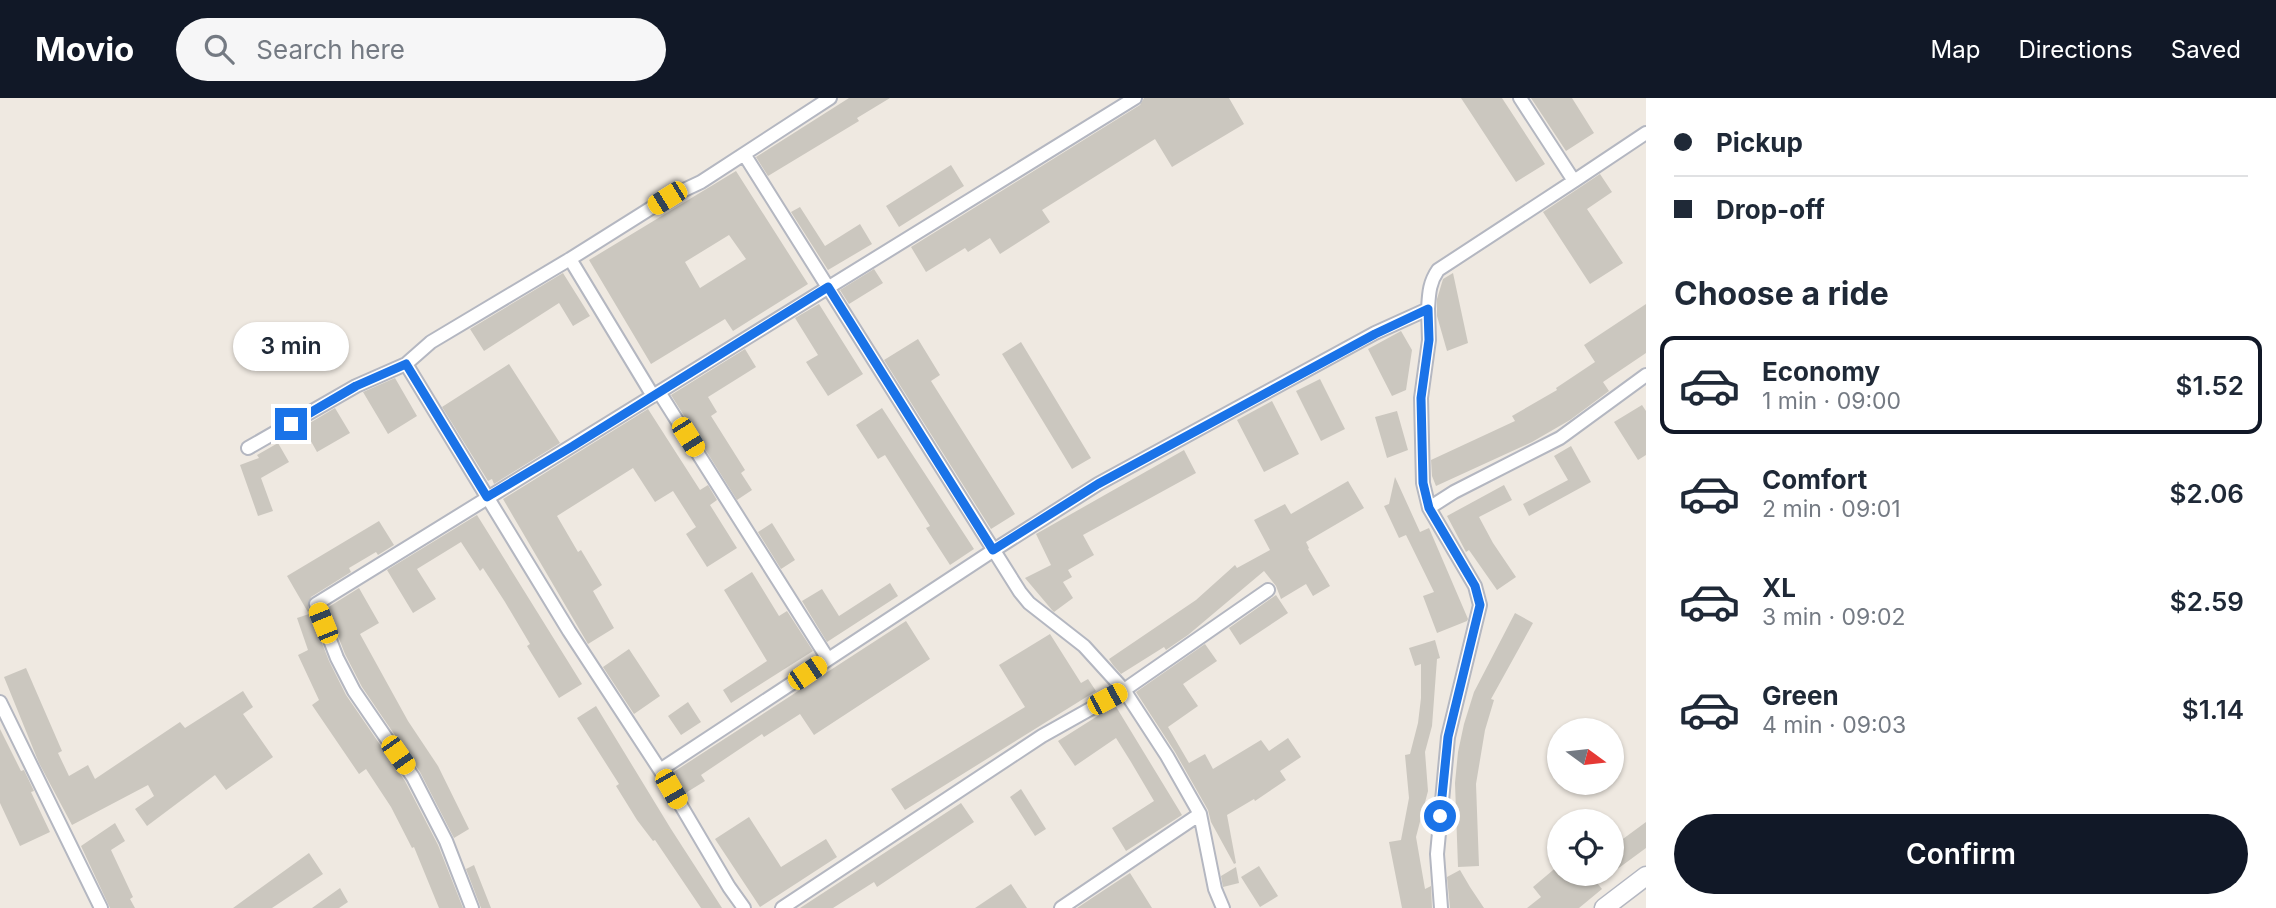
<!DOCTYPE html>
<meta charset="utf-8">
<style>
:root{--surface:#fff;--page:#f6f6f7;--text:#1f2937;--muted:#747a83;--line:#e0e1e3;--accent:#111827}
body{margin:0;font-family:Inter,sans-serif;background:var(--page);color:var(--text);height:100vh;display:flex;flex-direction:column;font-size:26px;white-space:nowrap}
*{box-sizing:border-box;margin:0}
p{font-size:23px;color:var(--muted)}
.icon{flex:none;width:38px;height:38px;fill:none;stroke:currentColor;stroke-width:2;stroke-linecap:round;stroke-linejoin:round}
.map{position:relative;flex:1;overflow:hidden}
.panel{display:flex;flex-direction:column;background:var(--surface);width:630px}
.panel>*{flex:none}
.top-card{display:grid;align-content:center;height:154px;padding:0 28px;background:var(--surface)}
.needle{width:46px;rotate:105deg}
.tools{position:absolute;left:1547px;top:620px;display:grid;gap:14px}
.tools a{display:grid;place-items:center;width:77px;height:77px;border-radius:50%;background:var(--surface);box-shadow:0 2px 5px #0004;font-size:35px}
.end{position:absolute;width:32px;height:32px;margin:-16px;border:9px solid #1a73e8;background:#fff;box-shadow:0 0 0 4px #fff}
.from{border-radius:50%}
.bubble{position:absolute;height:49px;border-radius:24px;background:var(--surface);box-shadow:0 2px 5px #0004;font-size:23px;font-weight:600;line-height:49px;text-align:center}
.car{position:absolute;width:21px;height:42px;margin:-21px -10px;border-radius:9px;box-shadow:0 0 5px 2px #0007;background:linear-gradient(#f5c518 24%,#345 0 40%,#f5c518 0 76%,#345 0 86%,#f5c518 0)}
.top-card b{display:flex;align-items:center;gap:24px;height:66px;font-size:26px}
.top-card b+b{border-top:2px solid var(--line)}
.top-card i{width:18px;height:18px;background:var(--text)}
ul{padding:0;list-style:none}
li{display:flex;align-items:center;gap:21px;height:98px;margin:0 14px 10px;padding:0 14px;border:4px solid transparent;border-radius:14px}
li div{flex:1}
li b{display:block;font-size:26px}
li em{font-style:normal;font-weight:600}
li.active{border-color:var(--accent)}
li>.icon{width:63px;height:63px;stroke-width:1.5}
h2{padding:0 28px;font-size:32px;line-height:84px}
.cta{display:flex;gap:14px;margin-top:auto;padding:14px 28px}
.cta a{flex:1;height:80px;border-radius:42px;background:var(--accent);color:#fff;font-size:28px;font-weight:600;line-height:80px;text-align:center}
header{display:flex;align-items:center;gap:42px;box-sizing:border-box;height:98px;padding:0 35px;background:var(--accent);color:#fff}
header strong{font-size:33px}
nav{display:flex;gap:38px;margin-inline-start:auto;font-size:24px}
.search{width:490px;height:63px;background:var(--page);display:flex;align-items:center;gap:18px;box-sizing:border-box;padding:0 24px;border-radius:38px;color:var(--muted);font-size:26px}
main{display:flex;flex:1;min-height:0}
.map>svg:first-child{display:block}
.building{fill:#cbc7bf;fill-rule:evenodd}
.lines{fill:none;stroke-linecap:round;stroke-linejoin:round}
.minor-casing{stroke:#b4b7c1;stroke-width:16}
.secondary-casing{stroke:#b4b7c1;stroke-width:21}
.minor{stroke:#fff;stroke-width:12}
.secondary{stroke:#fff;stroke-width:18}
.route{stroke:#1a73e8;stroke-width:9}
</style>
<header>
<strong>Movio</strong>
<div class="search"><svg class="icon" aria-label="search" viewBox="0 0 24 24"><circle cx="10" cy="10" r="6"/><path d="M15 15l6 6"/></svg>Search here</div>
<nav><a>Map</a><a>Directions</a><a>Saved</a></nav>
</header>
<main>
<div class="map">
<svg width="1646" height="810" viewBox="0 0 1646 810">
<rect width="100%" height="100%" fill="#efe9e1"/>
<!-- building -->
<path class="building" d="M849 0H890L857 20 859 23 768 78 756 59Z
M1144 0H1229L1244 26 1172 69 1155 41 1042 112 1050 124 1000 156 990 140 968 154 965 150 926 174 911 149 1140 7Z
M1461 0H1502L1545 66 1516 84Z
M1531 0H1572L1594 35 1566 53Z
M951 67 964 88 899 129 886 108Z
M736 73 808 186 733 233 725 221 651 266 589 162ZM729 137 746 161 700 190 685 164Z
M1600 76 1612 94 1587 111 1623 165 1590 186 1543 114Z
M800 109 825 148 860 126 872 146 828 172 791 114Z
M874 171 883 185 849 206 840 192Z
M563 175 590 218 573 228 559 205 484 253 470 231Z
M1453 175 1468 245 1447 253 1437 218V201L1443 181Z
M819 206 863 276 828 298 806 264 818 257 795 220Z
M1646 206V255L1603 284 1609 293 1570 322 1532 344 1436 388 1432 378 1431 362 1515 323 1512 318 1557 292 1556 290 1595 264 1584 247Z
M1401 233 1412 252 1406 292 1392 298 1368 251Z
M918 241 940 277 931 283 1015 416 991 431 884 262Z
M1021 244 1091 360 1072 371 1002 256Z
M745 251 756 269 708 299 717 314 711 318 745 372 741 375 752 392 737 402 671 297Z
M509 266 560 345 494 386 492 381 488 383 442 309Z
M395 280 417 318 388 336 363 294Z
M1320 281 1345 331 1321 343 1296 293Z
M1272 303 1299 356 1264 374 1237 322Z
M1642 307 1646 313V357L1638 362 1614 324Z
M335 310 350 335 317 354 303 329Z
M882 310 974 451 950 467 926 430 930 428 885 357 878 361 856 327Z
M648 311 700 392 708 387 717 402 710 407 737 450 707 469 686 436 696 429 673 393 655 404 633 370 557 418 578 454 581 452 602 487 593 493 614 530 588 546 503 401Z
M1397 313 1408 352 1387 360 1375 319Z
M278 345 289 364 261 380 273 413 258 418 240 367 259 360 257 357Z
M1571 348 1591 384 1529 418 1523 406 1568 382 1554 358Z
M1184 352 1196 375 1083 437 1094 457 1068 472 1072 479 1063 484 1073 500 1054 514 1052 512 1025 480 1051 467 1036 436Z
M1395 379 1420 434 1429 430 1468 521 1467 523 1437 535 1423 498 1434 494 1406 437 1399 440 1384 408 1389 406Z
M1348 383 1364 410 1306 444 1309 450 1308 451 1330 488 1313 498 1306 486 1281 501 1276 488 1264 473 1188 537 1166 552 1164 549 1121 576 1113 567 1109 561 1196 502 1235 467 1237 470 1270 452 1254 422 1285 406 1291 416Z
M1504 387 1512 402 1479 419 1493 445 1516 479 1497 492 1469 452 1466 454 1447 418Z
M477 417 582 586 559 600 527 548 530 546 505 504 483 470 480 473 461 444 417 471 436 501 413 515 387 472Z
M379 423 394 447 378 457 376 454 349 470 351 474 311 499 308 509 329 563 346 597 405 683 438 747 463 810H439L414 749 412 750 391 709 366 671 359 676 312 607 319 602 298 557 308 552 297 520 309 516 287 478Z
M772 425 795 462 781 471 758 434Z
M752 474 779 518 787 513 813 553 731 605 723 592 767 563 724 492Z
M890 485 898 498 827 544 802 503 822 491 839 518Z
M359 490 379 525 360 536 408 623 438 668 469 731 454 740 420 674 362 589 345 556 327 510Z
M1276 497 1288 515 1240 547 1229 530Z
M1515 515 1533 525 1491 601 1494 602 1485 632 1476 686 1479 768 1458 769 1455 685 1458 654 1464 626 1474 594Z
M906 523 930 561 814 637 800 616 764 639 762 636 701 677 705 683 684 696 672 675Z
M1050 536 1081 585 1088 581 1096 593 905 712 891 691 1025 609 999 567Z
M1435 542 1440 560 1437 561 1432 628 1425 654 1428 693 1416 739 1425 791 1431 788 1432 810H1402L1389 744 1401 742 1409 700 1405 657 1410 656 1418 625 1421 600V566L1415 568 1409 550Z
M1205 546 1217 563 1183 586 1198 608 1168 629 1189 665 1205 656 1213 671 1261 642 1269 653 1288 640 1301 659 1280 673 1286 682 1255 703 1254 701 1227 717 1236 765 1234 766 1211 724 1208 712 1175 654 1136 594Z
M629 551 660 598 634 616 603 569Z
M26 570 62 653 58 655 69 678 88 667 95 681 180 624 185 630 243 593 253 609 243 616 273 659 226 692 215 677 147 728 135 711 154 698 148 687 72 727 39 665 4 579Z
M688 604 701 624 681 637 668 618Z
M1115 607 1182 717 1126 753 1112 730 1154 703 1131 664 1116 640 1075 668 1058 643Z
M596 608 671 731 722 810H701L655 742 653 743 637 722 616 688 619 686 577 620Z
M0 631 21 673 24 672 34 693 31 694 50 734 20 748 0 705Z
M1021 691 1046 731 1035 738 1010 699Z
M961 705 974 724 877 789 874 784 833 810H800Z
M749 719 781 769 826 741 837 759 760 809 715 741Z
M1646 724V750L1612 775V749Z
M115 725 125 743 111 752 133 799 130 801 135 810H110L81 748Z
M309 755 323 776 272 810H233Z
M474 767 491 810H481L466 771Z
M1559 767V775H1589L1602 791 1579 810H1527L1541 799 1533 789Z
M1259 768 1278 798 1260 809 1241 779Z
M1236 769 1239 785 1223 789 1221 778Z
M1460 772 1470 789 1484 810H1450L1447 779Z
M1130 775 1152 810H1077L1089 802Z
M1011 786 1027 810H975Z
M340 790 348 804 339 810H312Z"/>
<g class="lines">
<defs>
<path id="minor" d="M744 56 1020 494 1029 505 1084 548 1124 592 1167 658 1200 716 1215 791 1223 810
M1574 83 1646 35
M570 161 667 100 701 84 830 0
M1428 211C1429 196 1429 185 1438 172L1574 83 1520 0
M406 266 569 533 660 672 729 789 744 810
M659 294 828 561
M248 350 356 288 406 266 431 244 570 161 653 298
M1429 410 1454 394 1560 340 1646 277
M0 604 101 810
M660 672 994 452 1098 386 1375 235 1428 211 1429 242 1421 300 1423 385 1429 410 1475 488 1480 507 1448 639 1437 756 1441 810
M472 810 446 743 413 679 354 593 337 560 316 506 1135 0
M782 810 1042 638 1124 592 1268 492
M1061 810 1200 716"/>
<path id="secondary" d="M1604 810 1646 778"/>
</defs>
<!-- minor casing -->
<use href="#minor" class="minor-casing"/>
<!-- secondary casing -->
<use href="#secondary" class="secondary-casing"/>
<!-- minor -->
<use href="#minor" class="minor"/>
<!-- secondary -->
<use href="#secondary" class="secondary"/>
</g>
<g class="lines">
<!-- route -->
<path class="route" d="M291 326 356 288 406 266 487 399 573 348 828 189 993 452 1098 386 1375 236 1428 211 1429 242 1421 300 1423 385 1429 410 1475 488 1480 507 1448 639 1440 718"/>
</g>
</svg>
<div class="tools">
<a><svg class="needle" viewBox="-14 -14 28 28"><path d="M0-13l5 13h-10z" fill="#e53935"/><path d="M0 13l5-13h-10z" fill="#747a83"/></svg></a>
<a><svg class="icon" aria-label="locate" viewBox="0 0 24 24"><circle cx="12" cy="12" r="6"/><path d="M12 2v4M12 18v4M2 12h4M18 12h4"/></svg></a>
</div>
<i class="end from" style="left:1440px;top:718px"></i>
<i class="end" style="left:291px;top:326px"></i>
<div class="bubble" style="left:233px;top:224px;width:116px">3 min</div>
<i class="car" style="left:667px;top:100px;rotate:238deg"></i>
<i class="car" style="left:688px;top:339px;rotate:148deg"></i>
<i class="car" style="left:323px;top:525px;rotate:338deg"></i>
<i class="car" style="left:807px;top:575px;rotate:56deg"></i>
<i class="car" style="left:1107px;top:601px;rotate:62deg"></i>
<i class="car" style="left:398px;top:657px;rotate:145deg"></i>
<i class="car" style="left:671px;top:691px;rotate:150deg"></i>
</div>
<section class="panel">
<div class="top-card">
<b><i class="from"></i>Pickup</b>
<b><i></i>Drop-off</b>
</div>
<h2>Choose a ride</h2>
<ul>
<li class="active"><svg class="icon" aria-label="car" viewBox="0 0 24 24"><path d="M5 17H2v-5l4-1 3-4h7l3 4 3 1v5h-3M9 17h6M6 11h13"/><circle cx="7" cy="17" r="2"/><circle cx="17" cy="17" r="2"/></svg><div><b>Economy</b><p>1 min · 09:00</p></div><em>$1.52</em></li>
<li><svg class="icon" aria-label="car" viewBox="0 0 24 24"><path d="M5 17H2v-5l4-1 3-4h7l3 4 3 1v5h-3M9 17h6M6 11h13"/><circle cx="7" cy="17" r="2"/><circle cx="17" cy="17" r="2"/></svg><div><b>Comfort</b><p>2 min · 09:01</p></div><em>$2.06</em></li>
<li><svg class="icon" aria-label="car" viewBox="0 0 24 24"><path d="M5 17H2v-5l4-1 3-4h7l3 4 3 1v5h-3M9 17h6M6 11h13"/><circle cx="7" cy="17" r="2"/><circle cx="17" cy="17" r="2"/></svg><div><b>XL</b><p>3 min · 09:02</p></div><em>$2.59</em></li>
<li><svg class="icon" aria-label="car" viewBox="0 0 24 24"><path d="M5 17H2v-5l4-1 3-4h7l3 4 3 1v5h-3M9 17h6M6 11h13"/><circle cx="7" cy="17" r="2"/><circle cx="17" cy="17" r="2"/></svg><div><b>Green</b><p>4 min · 09:03</p></div><em>$1.14</em></li>
</ul>
<div class="cta"><a>Confirm</a></div>
</section>
</main>
